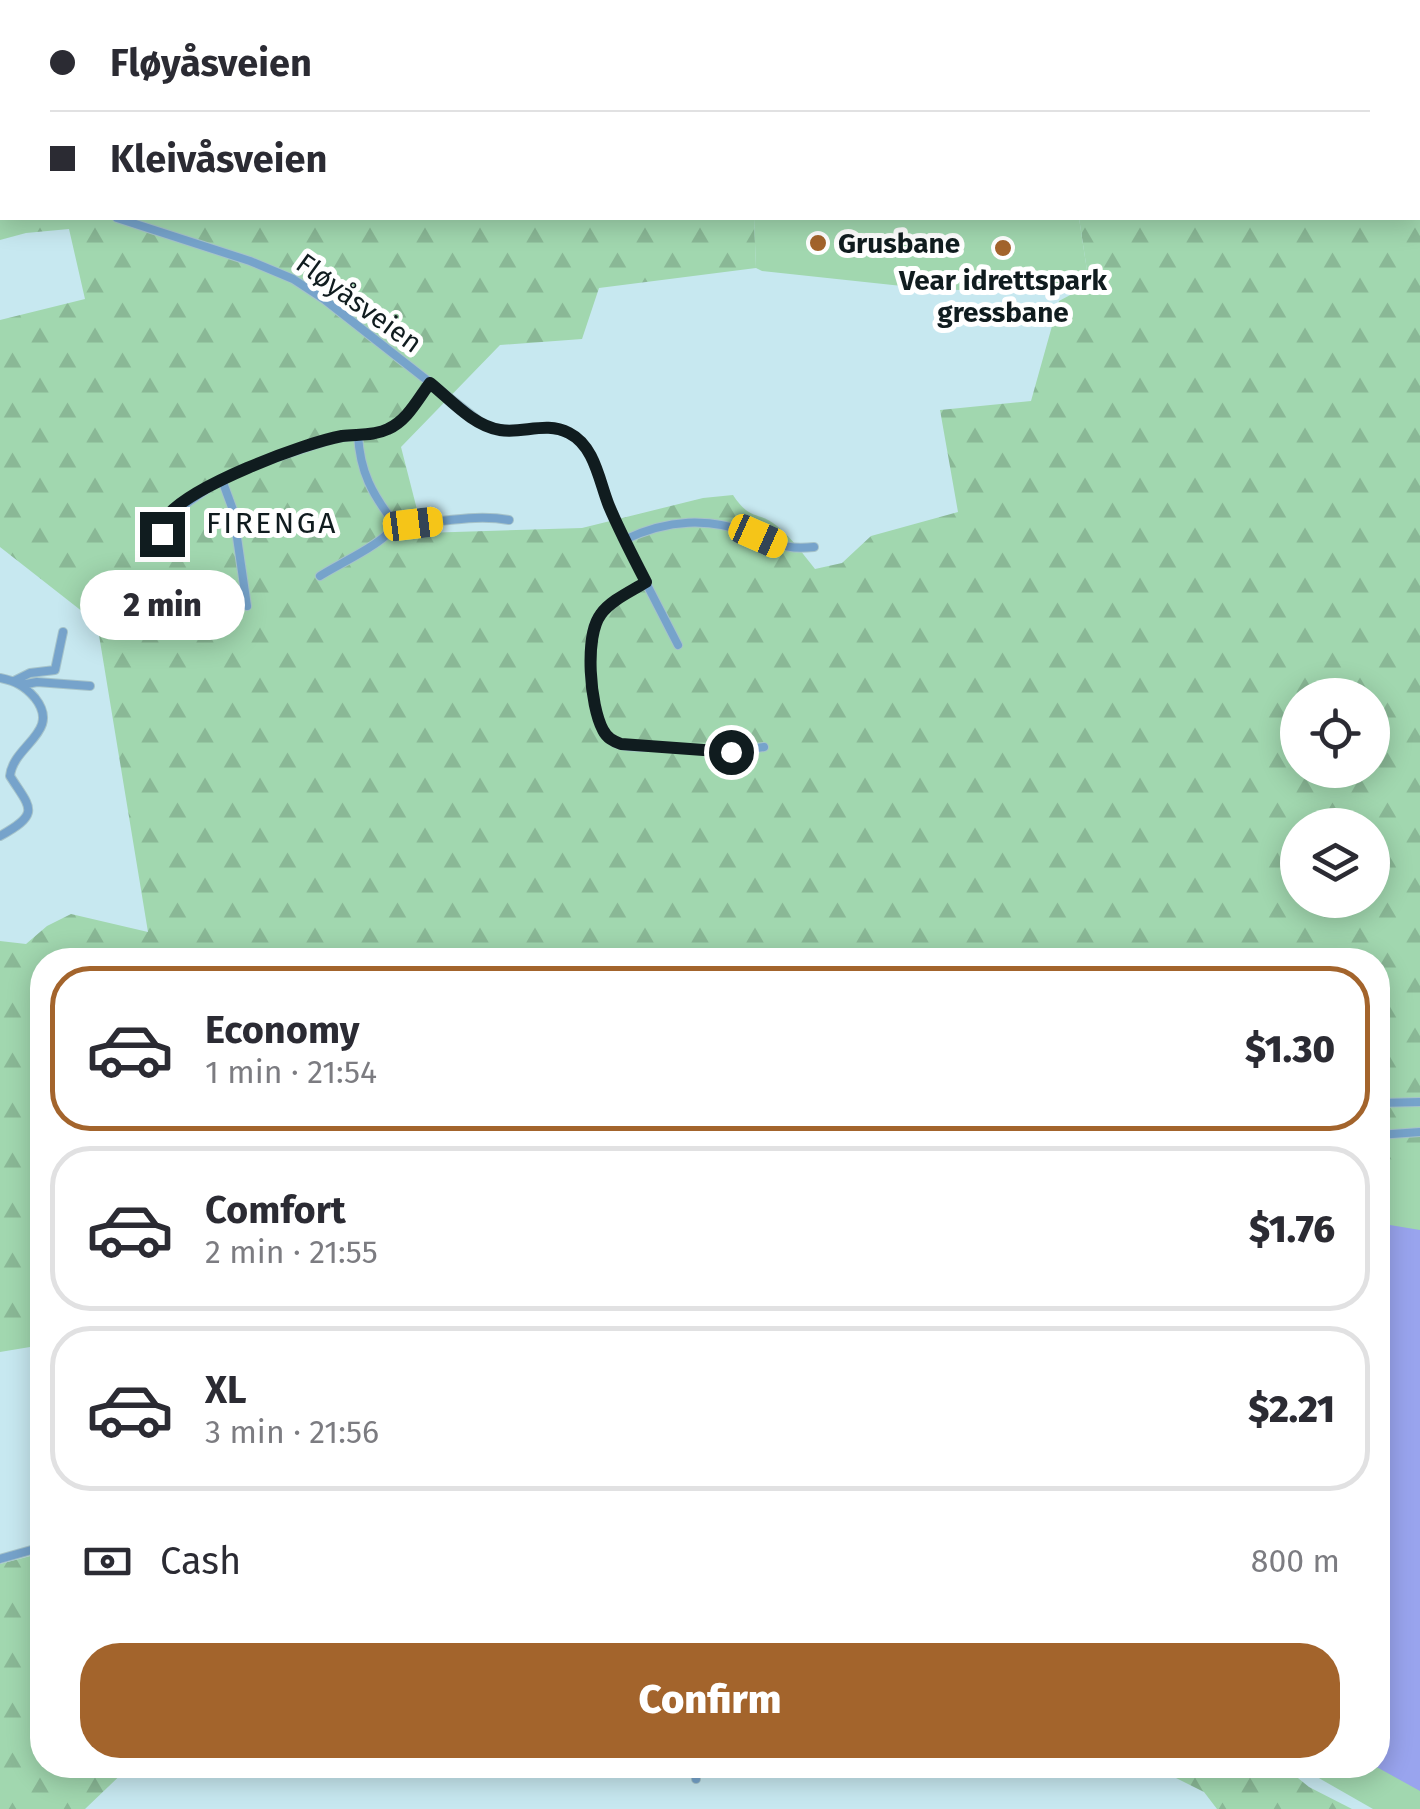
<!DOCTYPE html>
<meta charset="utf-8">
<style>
:root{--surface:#fff;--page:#f7f7f7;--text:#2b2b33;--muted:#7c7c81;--line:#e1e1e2;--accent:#a3642c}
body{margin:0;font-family:"Fira Sans",sans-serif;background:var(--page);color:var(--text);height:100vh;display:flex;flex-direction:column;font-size:38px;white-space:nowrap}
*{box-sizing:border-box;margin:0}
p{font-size:32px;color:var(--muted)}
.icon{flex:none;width:55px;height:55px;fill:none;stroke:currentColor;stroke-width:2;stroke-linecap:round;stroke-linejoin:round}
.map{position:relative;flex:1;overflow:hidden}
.details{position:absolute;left:30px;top:948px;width:1360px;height:830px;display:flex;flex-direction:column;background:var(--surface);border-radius:40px;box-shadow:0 5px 25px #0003}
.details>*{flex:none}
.hud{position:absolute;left:0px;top:0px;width:1420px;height:220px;box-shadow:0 5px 25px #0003;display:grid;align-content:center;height:220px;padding:0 50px;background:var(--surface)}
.tools{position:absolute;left:1280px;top:678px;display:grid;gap:20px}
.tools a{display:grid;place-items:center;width:110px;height:110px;border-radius:50%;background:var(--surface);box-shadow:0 5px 25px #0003;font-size:50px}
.end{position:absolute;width:45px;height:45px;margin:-22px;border:12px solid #101c1f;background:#fff;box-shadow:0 0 0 5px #fff}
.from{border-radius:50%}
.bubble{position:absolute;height:70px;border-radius:35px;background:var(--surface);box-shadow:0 5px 25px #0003;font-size:32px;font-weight:800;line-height:70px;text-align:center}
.car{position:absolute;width:30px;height:60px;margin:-30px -15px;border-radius:12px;box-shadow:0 0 8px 2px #0007;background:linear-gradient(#f5c518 24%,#345 0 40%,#f5c518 0 76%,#345 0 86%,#f5c518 0)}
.hud b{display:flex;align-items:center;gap:35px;height:95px;font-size:38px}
.hud b+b{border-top:2px solid var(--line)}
.hud i{width:25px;height:25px;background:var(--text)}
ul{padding:18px 0 0;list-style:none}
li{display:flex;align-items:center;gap:30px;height:165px;margin:0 20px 15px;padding:0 30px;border:5px solid var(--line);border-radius:40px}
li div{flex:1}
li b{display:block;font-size:38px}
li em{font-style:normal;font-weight:800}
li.current{border-color:var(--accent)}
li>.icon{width:90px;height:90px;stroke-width:1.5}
.pay{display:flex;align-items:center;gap:25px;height:110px;padding:0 50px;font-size:38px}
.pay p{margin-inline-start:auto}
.cta{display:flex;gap:20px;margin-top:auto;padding:20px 50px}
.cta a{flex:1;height:115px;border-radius:40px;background:var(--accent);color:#fff;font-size:40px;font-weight:800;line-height:115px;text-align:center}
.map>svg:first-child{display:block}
.forest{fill:url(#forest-firs);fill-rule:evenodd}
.park{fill:#a1d7af}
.water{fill:#99a4ee}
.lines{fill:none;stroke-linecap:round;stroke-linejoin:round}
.minor-casing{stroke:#a6c3ca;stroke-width:10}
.primary-casing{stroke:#a6c3ca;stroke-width:15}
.minor{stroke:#76a3cb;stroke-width:8}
.primary{stroke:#1f6ba3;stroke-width:12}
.route{stroke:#101c1f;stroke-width:12}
.poi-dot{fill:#a3642c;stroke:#fff;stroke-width:4}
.labels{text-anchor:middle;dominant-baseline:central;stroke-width:10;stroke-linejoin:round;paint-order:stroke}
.poi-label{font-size:28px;font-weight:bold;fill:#101c1f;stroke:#fff;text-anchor:start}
.street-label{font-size:28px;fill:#101c1f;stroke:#fff}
.neighbourhood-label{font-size:30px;letter-spacing:2.5px;fill:#101c1f;stroke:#fff}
</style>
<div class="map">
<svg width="1420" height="1809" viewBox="0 0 1420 1809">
<defs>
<pattern id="forest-firs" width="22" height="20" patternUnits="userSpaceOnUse" patternTransform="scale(2.5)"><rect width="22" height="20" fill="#a1d7af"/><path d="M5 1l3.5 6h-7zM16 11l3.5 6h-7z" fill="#8ab896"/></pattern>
</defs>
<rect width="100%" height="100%" fill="#c7e8f0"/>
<!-- forest -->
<path class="forest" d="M1418 81H1420V1197L1378 1202V960H42V1345L0 1352V941L26 944 47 926 71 914 148 932 97 623 0 547V320L85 299 69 229 26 233 0 240V205L2 204V218H754L756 268 599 288 582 339 500 345 401 447 423 533 582 528 703 498 733 495C751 522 757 510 777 526 792 538 803 554 815 569L842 563 871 536 958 512 940 410 1031 401 1059 301 1087 286 1088 277 1079 218H1418ZM1298 695H1372V770H1298ZM1298 825H1372V900H1298Z
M42 1553V1765H131L85 1809H0V1564Z
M1166 1765H1282L1309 1787 1352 1809H1217L1204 1792 1176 1778Z"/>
<!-- park -->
<path class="park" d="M754 218H1079L1088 277 1087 286 1048 293 930 289 762 271 756 268Z
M1378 1159 1420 1160V1809H1373L1296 1765H1378Z"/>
<!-- water -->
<path class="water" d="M1378 1223 1420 1230V1791L1373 1765H1378Z"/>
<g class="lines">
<defs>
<path id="minor" d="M187 0V2
M225 0V2
M671 0V2
M563 2V0
M1104 2V0
M0 88 2 89
M0 149 2 144
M0 214 2 215
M117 218 250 261 293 279 325 300 484 425C525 441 564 407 591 458L624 540 678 645
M358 435C360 472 372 494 395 524
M222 480 233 510 247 606
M395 524C434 525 470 513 509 520
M624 540C668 519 708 517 754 534 780 544 785 550 814 547
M164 546 162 534 166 518 214 484 256 464 335 438 375 433 390 428 404 418 430 383
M320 576C338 564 388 542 395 524
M647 582C630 592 608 601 597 619 584 642 589 732 616 743 630 749 648 746 663 747 697 750 729 753 764 747
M0 678C15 681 25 686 35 698 62 732 13 745 10 776 30 808 42 813 0 836
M14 681 30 673 55 670 63 632
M21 685 37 682 90 686
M1378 1103 1420 1102
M1378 1135 1420 1132
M0 1559 42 1547
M695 1765 696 1779"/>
<path id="primary" d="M698 0 722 2
M7 2 12 1 21 2
M132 2 155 0
M0 18 2 24
M1418 69H1420"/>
</defs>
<!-- minor casing -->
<use href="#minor" class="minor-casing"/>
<!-- primary casing -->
<use href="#primary" class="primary-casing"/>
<!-- minor -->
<use href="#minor" class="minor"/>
<!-- primary -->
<use href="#primary" class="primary"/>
</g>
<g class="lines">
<!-- route -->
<path class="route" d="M162 534C162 528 162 524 165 519 186 487 304 443 342 436 357 434 374 436 388 429 407 421 418 399 430 383 450 399 473 426 500 430 523 434 546 421 569 433 595 446 599 481 609 506 620 532 633 557 646 582 632 591 611 600 601 614 584 636 590 706 603 730 607 738 613 741 621 744L731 752"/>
</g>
<!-- markers -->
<g class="poi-dot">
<circle cx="818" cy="243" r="10"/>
<circle cx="1003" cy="248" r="10"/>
</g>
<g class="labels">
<!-- poi labels -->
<g class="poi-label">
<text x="838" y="243">Grusbane</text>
<text x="1003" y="280" text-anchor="middle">Vear idrettspark<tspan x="1003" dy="32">gressbane</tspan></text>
</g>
<!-- street labels -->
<g class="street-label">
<text transform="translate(359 303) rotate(36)">Fløyåsveien</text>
</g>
<!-- neighbourhood labels -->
<g class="neighbourhood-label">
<text x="272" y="523">FIRENGA</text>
</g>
</g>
</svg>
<div class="tools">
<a><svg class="icon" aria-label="locate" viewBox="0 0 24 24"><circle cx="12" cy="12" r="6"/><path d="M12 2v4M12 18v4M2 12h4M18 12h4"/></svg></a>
<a><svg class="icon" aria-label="layers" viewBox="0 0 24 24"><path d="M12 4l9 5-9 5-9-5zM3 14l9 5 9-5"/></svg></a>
</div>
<i class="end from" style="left:731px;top:752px"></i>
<i class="end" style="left:162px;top:534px"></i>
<div class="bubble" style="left:80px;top:570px;width:165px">2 min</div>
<i class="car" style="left:413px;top:524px;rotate:83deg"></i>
<i class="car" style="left:758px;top:536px;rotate:114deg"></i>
<div class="hud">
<b><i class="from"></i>Fløyåsveien</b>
<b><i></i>Kleivåsveien</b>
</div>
<section class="details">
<ul>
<li class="current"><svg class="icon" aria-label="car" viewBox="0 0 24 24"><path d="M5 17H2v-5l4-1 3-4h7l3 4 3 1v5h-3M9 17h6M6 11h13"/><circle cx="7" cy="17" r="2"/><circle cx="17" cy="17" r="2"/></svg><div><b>Economy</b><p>1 min · 21:54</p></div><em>$1.30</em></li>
<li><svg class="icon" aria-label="car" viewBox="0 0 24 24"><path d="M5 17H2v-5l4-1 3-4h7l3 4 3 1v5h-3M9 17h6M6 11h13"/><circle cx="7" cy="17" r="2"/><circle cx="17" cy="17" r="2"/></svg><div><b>Comfort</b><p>2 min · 21:55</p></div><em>$1.76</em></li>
<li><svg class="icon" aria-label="car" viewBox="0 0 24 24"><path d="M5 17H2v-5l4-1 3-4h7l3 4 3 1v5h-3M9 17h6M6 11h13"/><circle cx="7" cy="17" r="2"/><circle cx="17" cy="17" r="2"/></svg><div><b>XL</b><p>3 min · 21:56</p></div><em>$2.21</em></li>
</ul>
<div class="pay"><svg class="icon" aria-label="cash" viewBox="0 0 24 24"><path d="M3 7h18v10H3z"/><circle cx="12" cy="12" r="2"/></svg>Cash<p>800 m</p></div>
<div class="cta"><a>Confirm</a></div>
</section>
</div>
